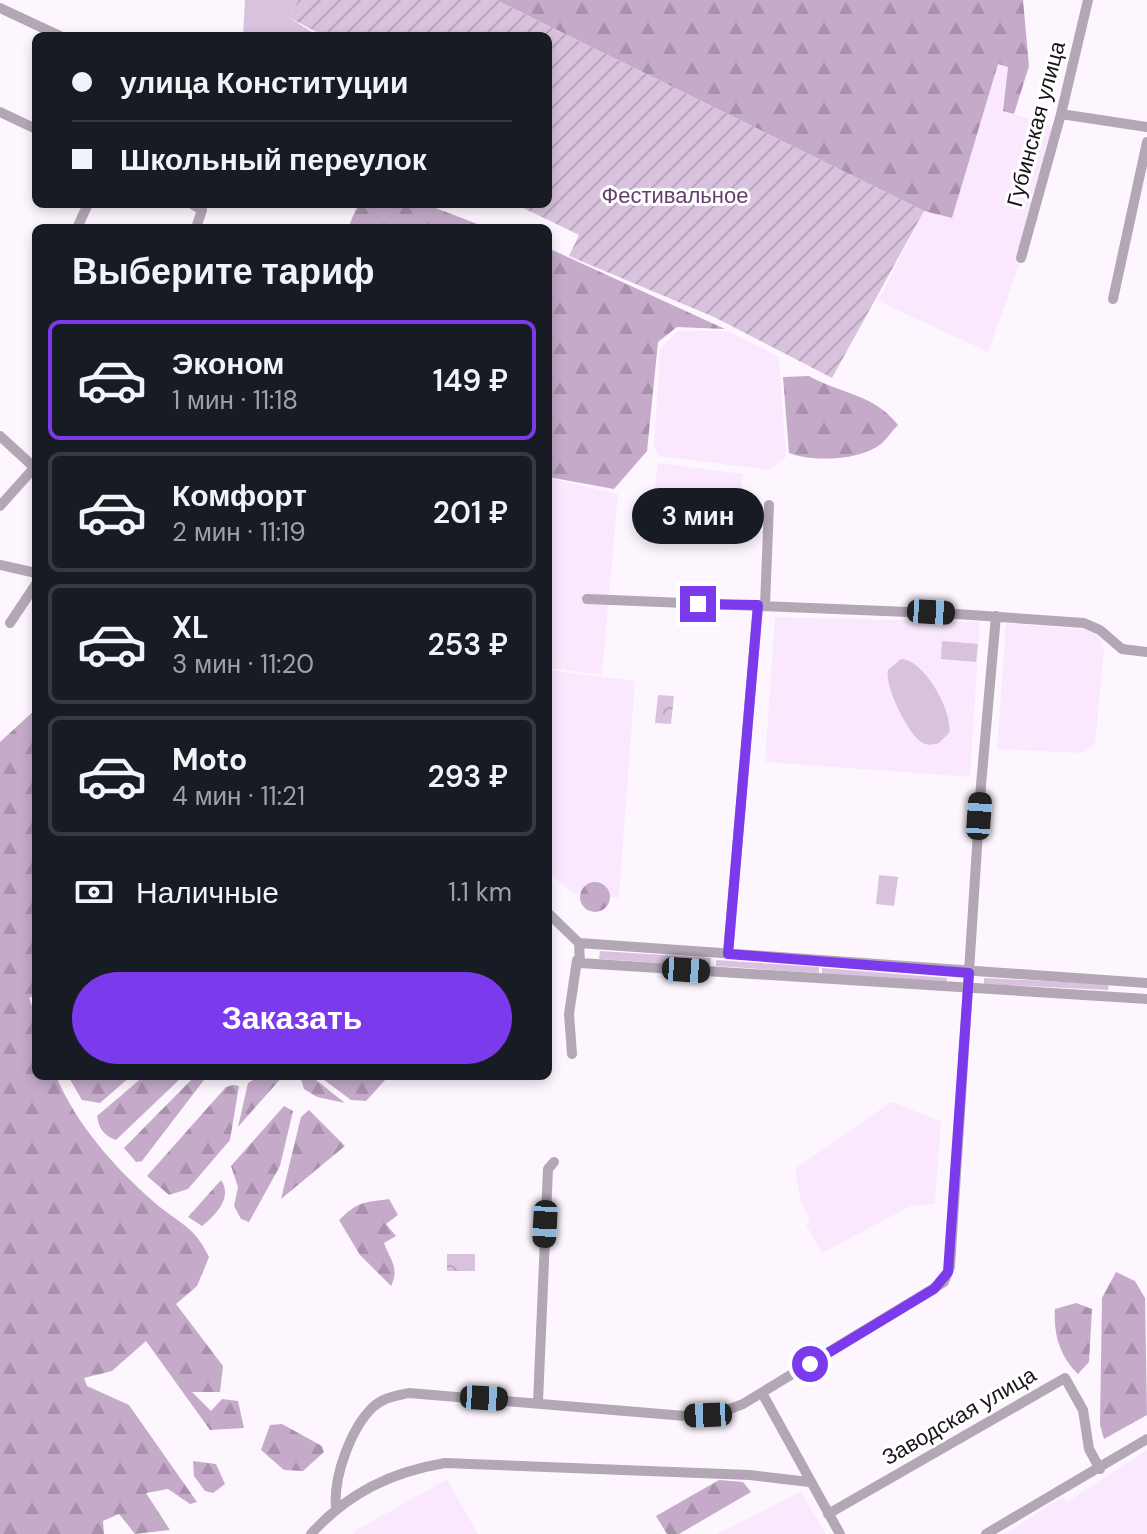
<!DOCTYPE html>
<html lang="ru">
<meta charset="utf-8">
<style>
:root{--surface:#171b24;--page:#242831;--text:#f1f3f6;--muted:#9ea1a6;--line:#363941;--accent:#7c3aed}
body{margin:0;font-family:"DM Sans",sans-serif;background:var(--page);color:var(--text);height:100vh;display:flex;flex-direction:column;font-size:30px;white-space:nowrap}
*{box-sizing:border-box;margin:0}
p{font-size:26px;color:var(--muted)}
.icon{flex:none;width:44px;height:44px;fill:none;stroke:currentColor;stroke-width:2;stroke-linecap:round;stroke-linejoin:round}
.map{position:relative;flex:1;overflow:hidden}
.panel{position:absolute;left:32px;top:224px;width:520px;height:856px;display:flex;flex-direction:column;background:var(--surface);border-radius:12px;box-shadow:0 4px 12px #0003}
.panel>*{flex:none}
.guide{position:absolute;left:32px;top:32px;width:520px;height:176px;border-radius:12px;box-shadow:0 4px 12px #0003;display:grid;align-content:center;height:176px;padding:0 40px;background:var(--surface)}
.end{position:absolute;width:36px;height:36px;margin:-18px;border:10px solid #7c3aed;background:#fff;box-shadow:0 0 0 4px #fff}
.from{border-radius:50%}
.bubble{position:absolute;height:56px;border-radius:28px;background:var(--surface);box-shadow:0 4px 12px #0003;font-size:26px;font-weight:600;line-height:56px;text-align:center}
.car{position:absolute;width:24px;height:48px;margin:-24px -12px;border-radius:10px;box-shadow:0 0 6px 2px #0007;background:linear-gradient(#222 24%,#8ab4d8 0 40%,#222 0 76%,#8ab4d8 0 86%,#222 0)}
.guide b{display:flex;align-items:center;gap:28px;height:76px;font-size:30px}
.guide b+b{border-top:2px solid var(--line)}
.guide i{width:20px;height:20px;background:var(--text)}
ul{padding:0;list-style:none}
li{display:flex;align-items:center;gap:24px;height:120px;margin:0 16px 12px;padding:0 24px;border:4px solid var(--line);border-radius:12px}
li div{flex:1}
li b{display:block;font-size:30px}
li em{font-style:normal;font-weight:600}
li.current{border-color:var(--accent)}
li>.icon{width:72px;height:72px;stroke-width:1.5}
h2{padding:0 40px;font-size:36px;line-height:96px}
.pay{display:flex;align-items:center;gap:20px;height:88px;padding:0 40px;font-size:30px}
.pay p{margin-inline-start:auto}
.action{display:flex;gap:16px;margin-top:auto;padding:16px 40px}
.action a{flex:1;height:92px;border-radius:48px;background:var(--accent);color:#fff;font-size:32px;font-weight:600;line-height:92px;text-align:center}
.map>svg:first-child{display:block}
.built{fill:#fae9fe}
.grass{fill:#d8c2dd}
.forest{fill:url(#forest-firs)}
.park{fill:url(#park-crowns)}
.garden{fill:url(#garden-furrows)}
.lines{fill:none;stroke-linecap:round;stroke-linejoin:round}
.minor{stroke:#b3a7b5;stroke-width:10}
.route{stroke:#7c3aed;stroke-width:10}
.labels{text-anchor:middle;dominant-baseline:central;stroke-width:6;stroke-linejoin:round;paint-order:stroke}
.street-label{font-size:22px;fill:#19131a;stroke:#fff}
.park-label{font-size:22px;fill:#65406c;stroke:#fff}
</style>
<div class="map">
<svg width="1147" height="1534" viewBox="0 0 1147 1534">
<defs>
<pattern id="forest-firs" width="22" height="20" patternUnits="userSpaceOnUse" patternTransform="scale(2)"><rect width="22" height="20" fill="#c5aaca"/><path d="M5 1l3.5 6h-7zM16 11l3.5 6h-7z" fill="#a991ad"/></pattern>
<pattern id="park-crowns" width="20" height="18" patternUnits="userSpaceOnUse" patternTransform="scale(2)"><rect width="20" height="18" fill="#d8c2dd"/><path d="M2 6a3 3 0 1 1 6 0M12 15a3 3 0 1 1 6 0" fill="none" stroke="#b9a6bd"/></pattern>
<pattern id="garden-furrows" width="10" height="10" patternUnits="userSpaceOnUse" patternTransform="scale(2)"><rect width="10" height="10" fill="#d8c2dd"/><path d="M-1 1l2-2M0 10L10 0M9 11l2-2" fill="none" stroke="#b9a6bd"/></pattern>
</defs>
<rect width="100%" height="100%" fill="#fdf6fe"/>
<!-- built -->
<path class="built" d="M998 63 1008 66 1003 111 1057 127 1033 226 988 352 878 301 924 211 952 218Z
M677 331H728L779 357 786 457 769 470 659 456 654 448 660 350Z
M658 463 743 474 740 499 655 487Z
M549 478 618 494 602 675 548 668Z
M775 617 980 622 970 777 765 762Z
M1006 623 1092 630 1101 640 1104 651 1095 744 1083 753 997 749Z
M548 670 635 681 619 898 572 893 548 872Z
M891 1102 941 1121 935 1204 911 1206 822 1253 806 1225 811 1222 801 1203 795 1169Z
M1147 1450V1534H1005L1063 1496 1068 1501Z
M447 1479 478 1534H353L355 1531Z
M801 1491 826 1534H717L763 1511Z"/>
<!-- grass -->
<path class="grass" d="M245 0H298L290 18 318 36H243Z
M942 641 978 644 976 662 941 659Z
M901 659C924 659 954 713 949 733L939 743C932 745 926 746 920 741 907 732 884 685 888 670Z
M879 875 898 877 894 906 876 904Z
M600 951 711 958 710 966 599 959Z
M716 960 819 967V973L716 966Z
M822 968 947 978 946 984 822 974Z
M984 978 1109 984 1108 990 984 984Z"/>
<!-- forest -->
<path class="forest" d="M496 0H1023L1029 66 1014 114 1003 111 1008 67 998 64 952 218 924 211Z
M358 204H425L488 228H348Z
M548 248 725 329 677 327 658 342 647 451 614 489 548 477Z
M809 376C841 394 874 394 898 425 892 431 887 439 881 444 860 461 812 462 789 453L783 377Z
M36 709V995L29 998 36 1017V1076H56C76 1124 115 1168 154 1202 179 1224 194 1225 209 1257L197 1286 176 1304 223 1366 220 1392H192L211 1411 222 1399 238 1401 244 1428 210 1430 146 1341 112 1371 84 1378 87 1386 129 1405 197 1502 190 1504 168 1489 146 1493 170 1530 135 1534 119 1514 103 1521 104 1534H0V742Z
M580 897a15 15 0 1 1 30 0a15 15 0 1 1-30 0Z
M68 1076H131L100 1103 82 1100Z
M144 1076H183L116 1140C104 1136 99 1128 97 1116Z
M195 1076H207L142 1161 136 1162 124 1148Z
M260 1076H283L238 1127 248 1083Z
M300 1076H311L345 1103 317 1097 304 1089Z
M319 1076H386V1079L366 1101 351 1100Z
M233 1085 239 1086 230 1140 188 1189 169 1195 147 1176 226 1087Z
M284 1106 293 1111 280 1166 249 1222 241 1219 234 1206 238 1187 231 1166Z
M309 1110 345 1146 281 1199 301 1117Z
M221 1180C233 1197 216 1215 202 1226L188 1217Z
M389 1199 398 1215 386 1224 396 1236 384 1243C390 1260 400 1268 391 1286L360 1255 339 1220C359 1201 362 1203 389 1199Z
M1116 1272 1135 1281 1145 1298 1147 1415 1104 1439 1100 1425 1102 1298Z
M1076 1303 1092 1309 1089 1362 1078 1374C1060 1357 1053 1333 1055 1309Z
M282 1424 322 1446 324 1452 303 1471 284 1470 261 1450 270 1425Z
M193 1461 216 1464 225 1484 213 1493 205 1491 194 1476Z
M719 1480 743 1482 751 1492 679 1534H667L656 1516Z"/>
<!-- park -->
<path class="park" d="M658 695 674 696 671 724 655 723Z
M447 1254H475V1271H447Z"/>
<!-- garden -->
<path class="garden" d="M298 0H496L924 211 832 378 714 317 569 256 579 235 515 204H548V36H324L290 18Z"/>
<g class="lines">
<!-- minor -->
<path class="minor" d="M0 8 60 36
M0 112 36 129
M1061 114 1147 127
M192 204 202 210 196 228
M77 228 88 204
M1021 258 1061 114 1088 0
M1113 299 1147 142
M0 436 36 469
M0 506 34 468
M0 565 36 573
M587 599 957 614 1084 623 1100 630 1122 649 1147 652
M765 605 769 505
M10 623 36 584
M548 913 579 943
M579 943 580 963 1147 999
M579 943 1147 983
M728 954 758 605
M572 1054 569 1014 577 960
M762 1393 840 1534
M538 1402 548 1169 554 1162
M336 1508C333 1477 351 1428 373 1407 384 1397 396 1396 409 1393L685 1416 719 1413 743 1404 944 1282 950 1267 981 785 996 616
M828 1514 1065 1378 1083 1410 1089 1449 1100 1469
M311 1534C348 1493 391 1472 445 1463L750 1475 809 1482
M986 1534 1147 1439"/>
</g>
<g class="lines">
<!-- route -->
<path class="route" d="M698 604 758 605 728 954 969 973 948 1272 934 1289 810 1364"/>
</g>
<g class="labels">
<!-- street labels -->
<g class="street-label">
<text transform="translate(1036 124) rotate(-75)">Губинская улица</text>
<text transform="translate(959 1416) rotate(-30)">Заводская улица</text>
</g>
<!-- park labels -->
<g class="park-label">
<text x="675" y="195">Фестивальное</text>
</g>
</g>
</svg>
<i class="end from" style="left:810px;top:1364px"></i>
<i class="end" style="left:698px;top:604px"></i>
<div class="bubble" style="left:632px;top:488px;width:132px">3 мин</div>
<i class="car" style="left:931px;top:612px;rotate:93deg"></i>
<i class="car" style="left:979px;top:816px;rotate:4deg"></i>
<i class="car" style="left:686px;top:970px;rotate:94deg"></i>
<i class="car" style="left:545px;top:1224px;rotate:183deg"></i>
<i class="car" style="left:484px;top:1398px;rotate:93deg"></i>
<i class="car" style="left:708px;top:1415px;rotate:268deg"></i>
<div class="guide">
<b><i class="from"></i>улица Конституции</b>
<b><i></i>Школьный переулок</b>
</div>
<section class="panel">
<h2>Выберите тариф</h2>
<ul>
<li class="current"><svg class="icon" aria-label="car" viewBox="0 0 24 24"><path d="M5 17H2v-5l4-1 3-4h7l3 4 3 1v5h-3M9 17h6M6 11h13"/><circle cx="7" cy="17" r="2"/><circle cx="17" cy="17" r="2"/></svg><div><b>Эконом</b><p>1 мин · 11:18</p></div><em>149 ₽</em></li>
<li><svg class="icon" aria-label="car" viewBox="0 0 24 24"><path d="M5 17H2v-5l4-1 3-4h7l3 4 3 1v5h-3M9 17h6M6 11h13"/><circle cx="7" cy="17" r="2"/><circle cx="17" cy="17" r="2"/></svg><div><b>Комфорт</b><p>2 мин · 11:19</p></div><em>201 ₽</em></li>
<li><svg class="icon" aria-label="car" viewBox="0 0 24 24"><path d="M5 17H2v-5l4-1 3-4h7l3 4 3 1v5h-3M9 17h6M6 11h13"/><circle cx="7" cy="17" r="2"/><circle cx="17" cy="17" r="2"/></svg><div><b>XL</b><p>3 мин · 11:20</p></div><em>253 ₽</em></li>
<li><svg class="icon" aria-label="car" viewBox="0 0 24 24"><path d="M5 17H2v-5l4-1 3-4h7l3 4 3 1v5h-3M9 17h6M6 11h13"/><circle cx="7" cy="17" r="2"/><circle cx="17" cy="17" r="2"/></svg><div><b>Moto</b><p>4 мин · 11:21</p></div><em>293 ₽</em></li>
</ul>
<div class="pay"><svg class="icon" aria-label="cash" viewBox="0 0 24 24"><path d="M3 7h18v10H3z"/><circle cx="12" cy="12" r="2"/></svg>Наличные<p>1.1 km</p></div>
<div class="action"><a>Заказать</a></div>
</section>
</div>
